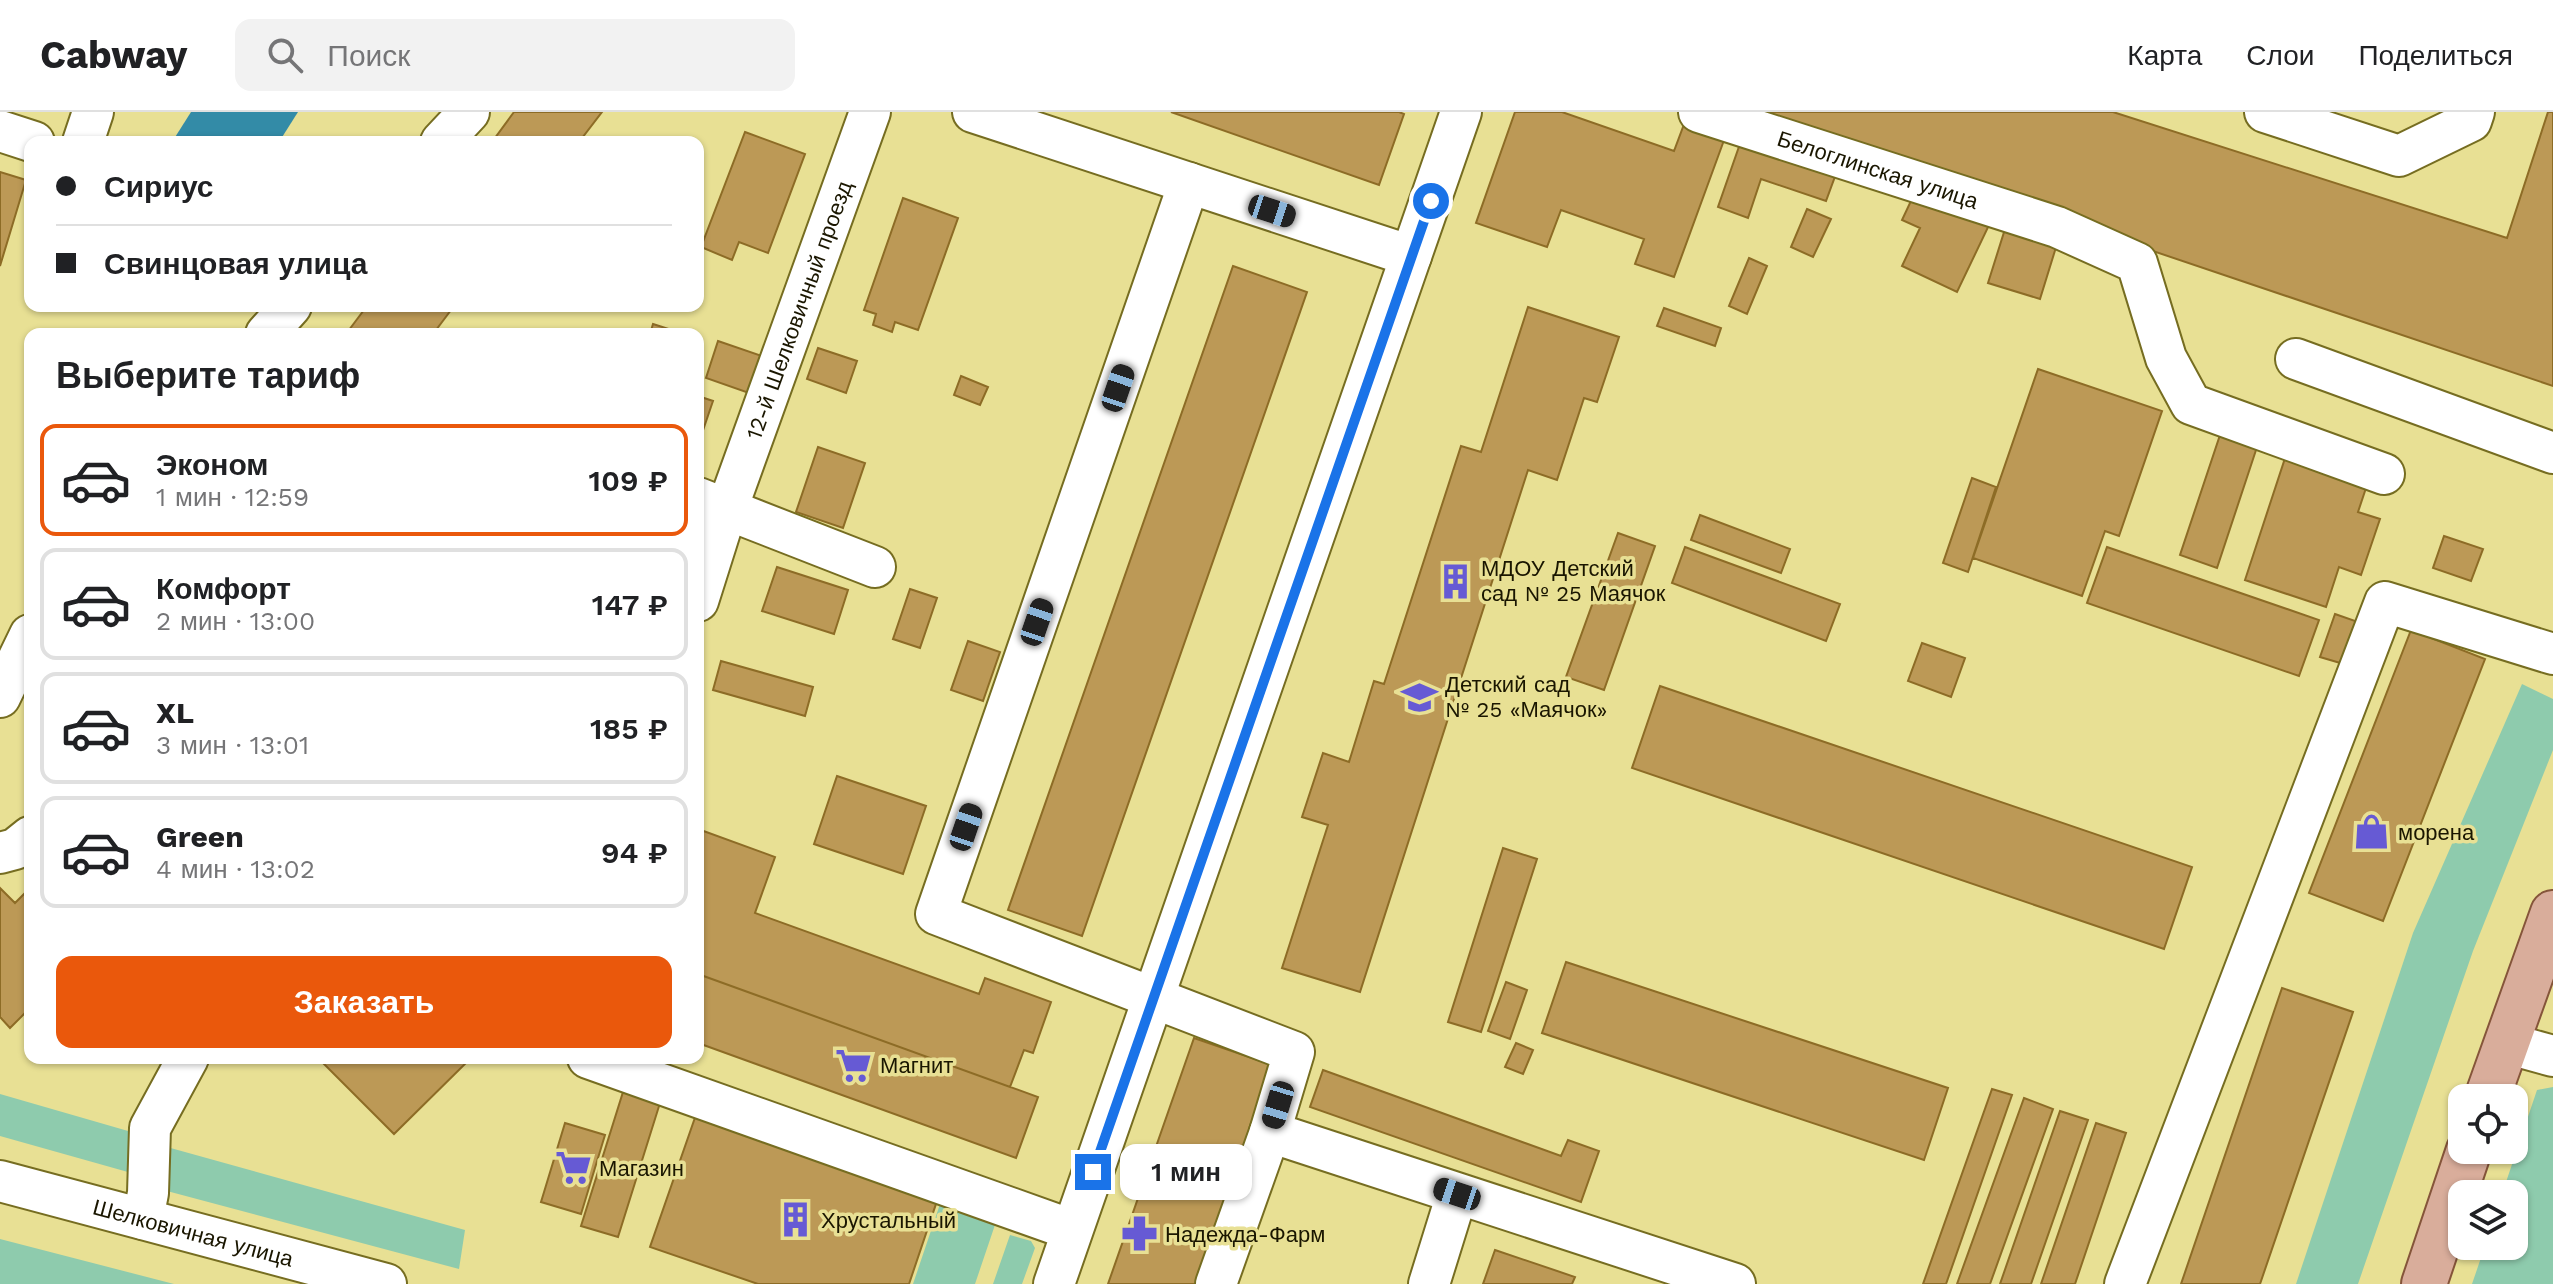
<!DOCTYPE html>
<html lang="ru">
<meta charset="utf-8">
<style>
:root{--surface:#fff;--page:#f2f2f2;--text:#202124;--muted:#757577;--line:#e0e0e0;--accent:#ea580c}
body{margin:0;font-family:"Work Sans",sans-serif;background:var(--page);color:var(--text);height:100vh;display:flex;flex-direction:column;font-size:30px;white-space:nowrap}
*{box-sizing:border-box;margin:0}
p{font-size:26px;color:var(--muted)}
.icon{flex:none;width:44px;height:44px;fill:none;stroke:currentColor;stroke-width:2;stroke-linecap:round;stroke-linejoin:round}
.map{position:relative;flex:1;overflow:hidden}
.drawer{position:absolute;left:24px;top:216px;width:680px;height:736px;display:flex;flex-direction:column;background:var(--surface);border-radius:16px;box-shadow:0 2px 6px #0004}
.drawer>*{flex:none}
.top-card{position:absolute;left:24px;top:24px;width:680px;height:176px;border-radius:16px;box-shadow:0 2px 6px #0004;display:grid;align-content:center;height:176px;padding:0 32px;background:var(--surface)}
.fabs{position:absolute;left:2448px;top:972px;display:grid;gap:16px}
.fabs a{display:grid;place-items:center;width:80px;height:80px;border-radius:16px;background:var(--surface);box-shadow:0 2px 6px #0004;font-size:40px}
.end{position:absolute;width:36px;height:36px;margin:-18px;border:10px solid #1a73e8;background:#fff;box-shadow:0 0 0 4px #fff}
.from{border-radius:50%}
.bubble{position:absolute;height:56px;border-radius:16px;background:var(--surface);box-shadow:0 2px 6px #0004;font-size:26px;font-weight:600;line-height:56px;text-align:center}
.car{position:absolute;width:24px;height:48px;margin:-24px -12px;border-radius:10px;box-shadow:0 0 6px 2px #0007;background:linear-gradient(#222 24%,#8ab4d8 0 40%,#222 0 76%,#8ab4d8 0 86%,#222 0)}
.top-card b{display:flex;align-items:center;gap:28px;height:76px;font-size:30px}
.top-card b+b{border-top:2px solid var(--line)}
.top-card i{width:20px;height:20px;background:var(--text)}
ul{padding:0;list-style:none}
li{display:flex;align-items:center;gap:24px;height:112px;margin:0 16px 12px;padding:0 16px;border:4px solid var(--line);border-radius:16px}
li div{flex:1}
li b{display:block;font-size:30px}
li em{font-style:normal;font-weight:600}
li.current{border-color:var(--accent)}
li>.icon{width:72px;height:72px;stroke-width:1.5}
h2{padding:0 32px;font-size:36px;line-height:96px}
.action{display:flex;gap:16px;margin-top:auto;padding:16px 32px}
.action a{flex:1;height:92px;border-radius:16px;background:var(--accent);color:#fff;font-size:32px;font-weight:600;line-height:92px;text-align:center}
header{display:flex;align-items:center;gap:48px;box-sizing:border-box;height:112px;padding:0 40px;background:var(--surface);border-bottom:2px solid var(--line)}
header strong{font-size:38px}
nav{display:flex;gap:44px;margin-inline-start:auto;font-size:28px}
.search{width:560px;height:72px;background:var(--page);display:flex;align-items:center;gap:20px;box-sizing:border-box;padding:0 28px;border-radius:16px;color:var(--muted);font-size:30px}
.map>svg:first-child{display:block}
.green{fill:#8ecbad}
.water{fill:#338ba7}
.building{fill:#bc9956;stroke:#8d6c26;stroke-width:2}
.lines{fill:none;stroke-linecap:round;stroke-linejoin:round}
.minor-casing{stroke:#766d21;stroke-width:44}
.major-casing{stroke:#85553a;stroke-width:48}
.minor{stroke:#fff;stroke-width:40}
.major{stroke:#d9ad9b;stroke-width:44}
.route{stroke:#1a73e8;stroke-width:10}
.labels{text-anchor:middle;dominant-baseline:central;stroke-width:7;stroke-linejoin:round;paint-order:stroke}
.street-label{font-size:22px;fill:#1a1600;stroke:#e8e094}
.poi-label{font-size:22px;fill:#1a1600;stroke:#e8e094;text-anchor:start}
</style>
<header>
<strong>Cabway</strong>
<div class="search"><svg class="icon" aria-label="search" viewBox="0 0 24 24"><circle cx="10" cy="10" r="6"/><path d="M15 15l6 6"/></svg>Поиск</div>
<nav><a>Карта</a><a>Слои</a><a>Поделиться</a></nav>
</header>
<div class="map">
<svg width="2553" height="1172" viewBox="0 0 2553 1172">
<rect width="100%" height="100%" fill="#e8e094"/>
<!-- green -->
<path class="green" d="M2522 572 2553 587V638L2473 839 2358 1172H2296L2413 821Z
M2553 975V1172H2472L2485 1134H2514V1082H2502L2537 978Z
M0 982 135 1021V1062L0 1024Z
M167 1035 465 1118 459 1157 167 1079Z
M941 1089 997 1107 975 1172H913Z
M1010 1123 1031 1129 1035 1136 1022 1172H993Z
M0 1127 174 1172H0Z"/>
<!-- water -->
<path class="water" d="M191 0H298L279 30H172Z"/>
<!-- building -->
<path class="building" d="M514 0H602L579 30H492Z
M1171 0H1399L1404 2 1379 73Z
M1515 0H1562L1674 39 1686 7 1727 20 1674 165 1635 152 1644 127 1561 98 1547 135 1476 111Z
M1741 0H2113L2507 126 2548 0H2553V274Z
M745 20 805 42 768 141 739 130 732 148 701 135Z
M1742 26 1837 59 1826 89 1761 67 1748 106 1718 95Z
M0 60 26 68 0 154Z
M1917 76 1990 111 1957 180 1902 154 1920 116 1902 108Z
M903 86 958 106 918 218 895 210 892 220 873 213 876 202 864 198Z
M1807 97 1831 107 1813 145 1791 135Z
M2005 117 2057 132 2040 187 1988 171Z
M1749 146 1767 154 1747 202 1729 194Z
M1233 154 1307 180 1082 824 1008 798Z
M367 194H454L433 222H346Z
M1528 195 1619 225 1597 290 1584 286 1557 368 1528 358 1360 880 1282 856 1328 713 1302 705 1323 641 1349 650 1374 569 1384 572 1461 334 1481 340Z
M1664 196 1721 216 1715 234 1657 214Z
M653 212 684 222H650Z
M718 229 762 244 749 281 706 266Z
M818 236 857 249 846 281 807 267Z
M2038 257 2162 299 2119 424 2105 419 2082 484 1973 446Z
M961 264 988 275 980 293 954 283Z
M698 284 713 289 698 333Z
M2222 317 2259 329 2217 456 2180 443Z
M818 335 865 351 843 416 796 400Z
M2288 337 2370 364 2358 400 2380 407 2361 463 2339 455 2326 495 2245 468Z
M1972 366 1996 375 1968 460 1943 451Z
M1700 403 1790 437 1781 461 1691 428Z
M1618 421 1655 434 1604 578 1566 565Z
M2444 424 2483 437 2471 469 2433 456Z
M1685 435 1840 492 1826 529 1672 471Z
M2107 435 2319 508 2299 564 2087 491Z
M777 455 848 478 834 522 762 499Z
M910 477 937 486 920 536 893 527Z
M2335 502 2361 511 2347 553 2320 545Z
M2411 518 2485 547 2383 809 2309 781Z
M968 529 1000 540 983 589 951 578Z
M1922 531 1965 546 1951 585 1908 569Z
M721 549 813 575 805 604 713 578Z
M1660 574 2192 755 2164 837 1632 656Z
M837 664 926 694 903 762 814 732Z
M698 717 775 745 755 801 979 882 985 866 1051 890 1033 941 1024 938 1010 975 698 862Z
M1503 736 1537 747 1481 920 1448 910Z
M0 776 15 791 30 776V896L10 916 0 905Z
M1566 850 1948 976 1924 1048 1542 921Z
M698 862 1038 985 1016 1046 698 931Z
M1506 870 1527 878 1510 927 1488 919Z
M2282 876 2353 900 2260 1172H2181Z
M1194 926 1275 954 1198 1172H1108Z
M1516 931 1533 938 1523 962 1505 955Z
M318 946H471L394 1022Z
M1323 958 1561 1044 1568 1028 1599 1039 1581 1090 1310 995Z
M1992 977 2012 983 1946 1172H1923Z
M623 980 660 991 618 1125 581 1114Z
M2024 986 2053 997 1990 1172H1957Z
M698 997 940 1080 909 1172H758L650 1135Z
M2060 999 2088 1008 2031 1172H2000Z
M565 1011 605 1023 581 1102 541 1090Z
M2096 1011 2126 1021 2075 1172H2041Z
M1495 1138 1575 1165 1572 1172H1483Z"/>
<g class="lines">
<defs>
<g id="minor">
<path d="M973 0 1411 144"/>
<path id="s1" d="M1699 0 2057 115 2137 151 2166 246 2191 292 2384 362"/>
<path d="M2265 0 2399 44 2471 9 2474 0"/>
<path d="M0 19 34 30"/>
<path d="M83 30 93 0"/>
<path d="M441 30 469 0"/>
<path d="M1189 71 936 802 1294 940 1270 1020 1735 1172"/>
<path d="M266 222 291 194"/>
<path d="M2296 247 2553 341"/>
<path d="M698 386 875 455"/>
<path id="s2" d="M698 489 727 397 870 0"/>
<path d="M0 585 30 523"/>
<path d="M0 741 15 737 30 725"/>
<path d="M2506 931 2553 944"/>
<path d="M588 946 1072 1118"/>
<path id="s3" d="M0 1069 386 1172"/>
<path d="M143 1107 148 1081 150 1016 188 946"/>
<path d="M1054 1172 1461 0"/>
<path d="M1216 1172 1270 1020"/>
<path d="M1429 1172 1457 1082"/>
<path d="M2125 1172 2385 490 2553 542"/>
</g>
<path id="major" d="M2487 986 2553 801
M2424 1172 2469 1038"/>
</defs>
<!-- minor casing -->
<use href="#minor" class="minor-casing"/>
<!-- major casing -->
<use href="#major" class="major-casing"/>
<!-- minor -->
<use href="#minor" class="minor"/>
<!-- major -->
<use href="#major" class="major"/>
</g>
<g class="lines">
<!-- route -->
<path class="route" d="M1093 1060 1431 89"/>
</g>
<!-- icons -->
<defs>
<symbol id="building-bare" viewBox="-9 -9 18 18"><path d="M-4-6H4V6H1V3H-1V6H-4ZM-2.5-4.3h1.7v1.8h-1.7ZM.8-4.3h1.7v1.8H.8ZM-2.5-1h1.7V.8h-1.7ZM.8-1h1.7V.8H.8Z" fill="#665ad4" stroke="#e8e094" stroke-width="2.5" paint-order="stroke"/></symbol>
<symbol id="school-bare" viewBox="-9 -9 18 18"><path d="M0-5L7-2L0 1L-7-2ZM-4 1L0 2.5L4 1V4Q0 6-4 4Z" fill="#665ad4" stroke="#e8e094" stroke-width="2.5" paint-order="stroke"/></symbol>
<symbol id="shop-bare" viewBox="-9 -9 18 18"><path d="M-5-2.5h2.3a2.7 3.5 0 0 1 5.4 0H5L5.5 6h-11ZM-1.5-2.5h3a1.5 2.3 0 0 0-3 0Z" fill="#665ad4" stroke="#e8e094" stroke-width="2.5" paint-order="stroke"/></symbol>
<symbol id="supermarket-bare" viewBox="-9 -9 18 18"><path d="M-6-5.5h2.5l.6 2H6L4.5 2H-2.5L-4.4-4H-6ZM-1.5 3.2a1.3 1.3 0 1 0 .1 0ZM3 3.2a1.3 1.3 0 1 0 .1 0Z" fill="#665ad4" stroke="#e8e094" stroke-width="2.5" paint-order="stroke"/></symbol>
<symbol id="pharmacy-bare" viewBox="-9 -9 18 18"><path d="M-2-6h4v4h4v4h-4v4h-4v-4h-4v-4h4Z" fill="#665ad4" stroke="#e8e094" stroke-width="2.5" paint-order="stroke"/></symbol>
</defs>
<g fill-rule="evenodd">
<use href="#building-bare" x="1430" y="444" width="51" height="51"/>
<use href="#school-bare" x="1394" y="560" width="51" height="51"/>
<use href="#shop-bare" x="2346" y="694" width="51" height="51"/>
<use href="#supermarket-bare" x="828" y="928" width="51" height="51"/>
<use href="#supermarket-bare" x="548" y="1030" width="51" height="51"/>
<use href="#building-bare" x="770" y="1082" width="51" height="51"/>
<use href="#pharmacy-bare" x="1114" y="1096" width="51" height="51"/>
</g>
<g class="labels">
<!-- street labels -->
<g class="street-label">
<text stroke="none"><textPath href="#s1" startOffset="188">Белоглинская улица</textPath></text>
<text stroke="none"><textPath href="#s2" startOffset="308">12-й Шелковичный проезд</textPath></text>
<text stroke="none"><textPath href="#s3" startOffset="200">Шелковичная улица</textPath></text>
</g>
<!-- poi labels -->
<g class="poi-label">
<text x="1481" y="456">МДОУ Детский<tspan x="1481" dy="25">сад № 25 Маячок</tspan></text>
<text x="1445" y="572">Детский сад<tspan x="1445" dy="25">№ 25 «Маячок»</tspan></text>
<text x="2398" y="720">морена</text>
<text x="880" y="953">Магнит</text>
<text x="599" y="1056">Магазин</text>
<text x="821" y="1108">Хрустальный</text>
<text x="1165" y="1122">Надежда-Фарм</text>
</g>
</g>
</svg>
<div class="fabs">
<a><svg class="icon" aria-label="locate" viewBox="0 0 24 24"><circle cx="12" cy="12" r="6"/><path d="M12 2v4M12 18v4M2 12h4M18 12h4"/></svg></a>
<a><svg class="icon" aria-label="layers" viewBox="0 0 24 24"><path d="M12 4l9 5-9 5-9-5zM3 14l9 5 9-5"/></svg></a>
</div>
<i class="end from" style="left:1431px;top:89px"></i>
<i class="end" style="left:1093px;top:1060px"></i>
<div class="bubble" style="left:1120px;top:1032px;width:132px">1 мин</div>
<i class="car" style="left:1272px;top:99px;rotate:108deg"></i>
<i class="car" style="left:1118px;top:276px;rotate:19deg"></i>
<i class="car" style="left:1037px;top:510px;rotate:19deg"></i>
<i class="car" style="left:966px;top:715px;rotate:19deg"></i>
<i class="car" style="left:1278px;top:993px;rotate:197deg"></i>
<i class="car" style="left:1457px;top:1082px;rotate:288deg"></i>
<div class="top-card">
<b><i class="from"></i>Сириус</b>
<b><i></i>Свинцовая улица</b>
</div>
<section class="drawer">
<h2>Выберите тариф</h2>
<ul>
<li class="current"><svg class="icon" aria-label="car" viewBox="0 0 24 24"><path d="M5 17H2v-5l4-1 3-4h7l3 4 3 1v5h-3M9 17h6M6 11h13"/><circle cx="7" cy="17" r="2"/><circle cx="17" cy="17" r="2"/></svg><div><b>Эконом</b><p>1 мин · 12:59</p></div><em>109 ₽</em></li>
<li><svg class="icon" aria-label="car" viewBox="0 0 24 24"><path d="M5 17H2v-5l4-1 3-4h7l3 4 3 1v5h-3M9 17h6M6 11h13"/><circle cx="7" cy="17" r="2"/><circle cx="17" cy="17" r="2"/></svg><div><b>Комфорт</b><p>2 мин · 13:00</p></div><em>147 ₽</em></li>
<li><svg class="icon" aria-label="car" viewBox="0 0 24 24"><path d="M5 17H2v-5l4-1 3-4h7l3 4 3 1v5h-3M9 17h6M6 11h13"/><circle cx="7" cy="17" r="2"/><circle cx="17" cy="17" r="2"/></svg><div><b>XL</b><p>3 мин · 13:01</p></div><em>185 ₽</em></li>
<li><svg class="icon" aria-label="car" viewBox="0 0 24 24"><path d="M5 17H2v-5l4-1 3-4h7l3 4 3 1v5h-3M9 17h6M6 11h13"/><circle cx="7" cy="17" r="2"/><circle cx="17" cy="17" r="2"/></svg><div><b>Green</b><p>4 мин · 13:02</p></div><em>94 ₽</em></li>
</ul>
<div class="action"><a>Заказать</a></div>
</section>
</div>
